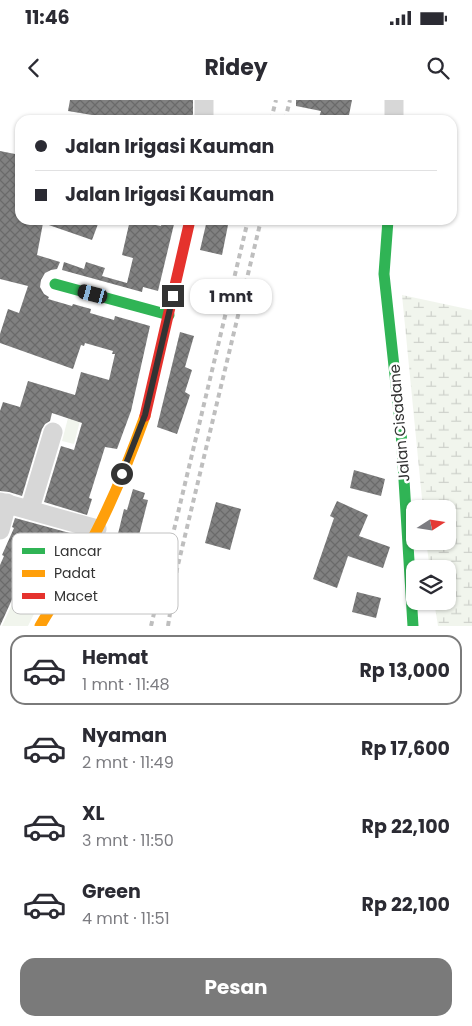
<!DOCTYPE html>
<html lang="id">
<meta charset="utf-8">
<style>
:root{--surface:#fff;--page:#f7f7f7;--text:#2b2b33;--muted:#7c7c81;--line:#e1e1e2;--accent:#7a7a7a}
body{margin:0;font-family:Poppins,sans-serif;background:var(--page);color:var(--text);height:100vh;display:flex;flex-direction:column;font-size:19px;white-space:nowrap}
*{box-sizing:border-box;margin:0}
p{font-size:16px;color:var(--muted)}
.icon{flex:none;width:28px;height:28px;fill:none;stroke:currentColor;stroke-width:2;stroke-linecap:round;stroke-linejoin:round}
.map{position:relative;height:526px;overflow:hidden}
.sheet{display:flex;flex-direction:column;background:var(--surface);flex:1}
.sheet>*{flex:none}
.hud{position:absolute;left:15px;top:15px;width:442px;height:110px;border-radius:15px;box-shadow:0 1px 4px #0004;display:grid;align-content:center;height:110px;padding:0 20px;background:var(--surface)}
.needle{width:32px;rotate:78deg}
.tools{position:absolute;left:406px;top:400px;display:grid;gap:10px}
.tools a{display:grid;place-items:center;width:50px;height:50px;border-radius:10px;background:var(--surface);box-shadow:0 1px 4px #0004;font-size:25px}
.end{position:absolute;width:22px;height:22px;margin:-11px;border:6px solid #333;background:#fff;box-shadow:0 0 0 2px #fff}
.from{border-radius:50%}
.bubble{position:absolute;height:35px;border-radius:15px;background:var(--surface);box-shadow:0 1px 4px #0004;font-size:16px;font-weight:700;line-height:35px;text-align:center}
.car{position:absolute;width:15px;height:30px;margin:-15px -8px;border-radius:6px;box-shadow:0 0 4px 1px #0007;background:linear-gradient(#222 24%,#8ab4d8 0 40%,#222 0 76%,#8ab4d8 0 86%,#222 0)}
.hud b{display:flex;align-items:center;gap:18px;height:48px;font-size:19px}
.hud b+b{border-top:1px solid var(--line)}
.hud i{width:12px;height:12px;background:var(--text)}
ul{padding:9px 0 0;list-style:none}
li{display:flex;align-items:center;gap:15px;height:70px;margin:0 10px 8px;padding:0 10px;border:2px solid transparent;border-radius:15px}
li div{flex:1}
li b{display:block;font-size:19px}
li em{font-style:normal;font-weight:700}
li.current{border-color:var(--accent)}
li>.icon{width:45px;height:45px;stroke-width:1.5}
.primary-button{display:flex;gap:10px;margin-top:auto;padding:10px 20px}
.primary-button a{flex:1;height:58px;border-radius:15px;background:var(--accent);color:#fff;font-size:20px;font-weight:700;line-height:58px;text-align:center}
.status{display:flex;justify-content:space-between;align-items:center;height:35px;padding:0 25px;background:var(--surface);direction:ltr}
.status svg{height:14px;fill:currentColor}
header{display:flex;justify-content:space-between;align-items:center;height:65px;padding:0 20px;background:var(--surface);font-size:22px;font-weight:700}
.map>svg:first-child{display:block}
.wetland{fill:url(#wetland-marsh)}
.pitch{fill:#f1f5ed}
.building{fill:url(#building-cross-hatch)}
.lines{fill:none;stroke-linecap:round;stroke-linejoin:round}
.street{stroke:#d7d7d7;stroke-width:19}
.fast{stroke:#30b455;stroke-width:11}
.slow{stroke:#ff9f0a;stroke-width:11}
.jam{stroke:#e5322d;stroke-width:11}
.rail{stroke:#bebebe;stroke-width:4;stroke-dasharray:5 4;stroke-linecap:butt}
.route{stroke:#333;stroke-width:6}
.labels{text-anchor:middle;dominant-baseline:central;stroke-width:5;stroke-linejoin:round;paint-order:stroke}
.street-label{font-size:15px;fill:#333;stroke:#fff}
.key{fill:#fff;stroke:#c2c2c2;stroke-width:1}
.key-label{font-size:14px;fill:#333}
</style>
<div class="status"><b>11:46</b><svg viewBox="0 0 49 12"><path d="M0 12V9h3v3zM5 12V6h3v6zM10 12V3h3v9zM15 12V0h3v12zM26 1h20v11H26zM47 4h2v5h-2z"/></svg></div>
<header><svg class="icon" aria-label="back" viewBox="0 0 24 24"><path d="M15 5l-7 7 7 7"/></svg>Ridey<svg class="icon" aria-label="search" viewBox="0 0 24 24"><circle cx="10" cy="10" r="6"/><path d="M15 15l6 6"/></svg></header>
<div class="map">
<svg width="472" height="526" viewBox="0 0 472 526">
<defs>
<pattern id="wetland-marsh" width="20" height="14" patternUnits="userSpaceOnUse" patternTransform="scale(1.25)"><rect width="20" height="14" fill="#f1f5ed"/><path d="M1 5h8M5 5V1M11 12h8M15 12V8" fill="none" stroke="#cfd2cc"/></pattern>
<pattern id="building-cross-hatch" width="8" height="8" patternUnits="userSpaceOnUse" patternTransform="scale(1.25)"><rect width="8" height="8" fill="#818181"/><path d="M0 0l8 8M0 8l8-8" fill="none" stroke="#6a6a6a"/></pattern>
</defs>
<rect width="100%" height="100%" fill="#fff"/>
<!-- wetland -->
<path class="wetland" d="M402 195 472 210V526H438L434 501H448V469H430L426 441H448V409H423Z"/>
<!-- pitch -->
<path class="pitch" d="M68 318 80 321 74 344 62 341Z
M21 485 43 496 28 526H2Z"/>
<!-- building -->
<path class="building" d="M70 0H193V14L191 20H122L68 11Z
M296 0H352L348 20H318L321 11 296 6Z
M0 51 20 55V120H85L98 124 92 140 43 123 37 155 60 162 57 169 51 170 45 173 41 180 40 187 44 194 49 197 48 199 72 206 73 204 91 209 90 213 114 220 115 216 150 226 131 311 117 349 105 347 89 398 92 399 87 415 44 402 61 346 74 350 82 323 52 313 50 321 45 324 42 329 22 396 9 392 0 391V311L3 302 20 307 28 281 75 295 81 272 109 280 115 254H112L113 251 85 243 84 246 81 245 73 269 0 243V234L8 209 19 213 28 186 0 179Z
M130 120 161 126 162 120H175L158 191 143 187 142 192 62 170 64 162 84 169 86 162 105 168 102 176 127 183 133 158 122 155Z
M207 120H229L222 155 200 150Z
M180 232 194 236 185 267 192 270 185 292 190 295 177 334 157 327Z
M354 370 385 379 381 396 350 388Z
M133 389 145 393 143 399 148 400 136 447 116 442 124 409 127 410Z
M337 401 368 415 359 436 390 447 383 468 348 456 337 488 313 479 334 418 330 416Z
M216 402 241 409 230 450 205 443Z
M15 418 77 435 48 484 24 473 0 526V465L4 456 2 455 14 428 12 427Z
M357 492 381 498 376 518 352 512Z"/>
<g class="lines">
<!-- street -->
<path class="street" d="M204 20V0
M394 20V0
M0 402 97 429
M30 409 53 332
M0 430 7 403"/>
<!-- fast -->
<path class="fast" d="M388 120 384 174 401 331 413 526
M55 184 169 215"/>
<!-- slow -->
<path class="slow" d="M40 526C59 494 80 463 97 430 116 393 131 355 145 316"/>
<!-- jam -->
<path class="jam" d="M145 316 190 120"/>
<!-- rail -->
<path class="rail" d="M271 20 276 0
M285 20 290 0
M151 526 248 120
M168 526 177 469 261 120"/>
</g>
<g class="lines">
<!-- route -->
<path class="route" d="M122 374 145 315 173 196"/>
</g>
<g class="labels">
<!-- street labels -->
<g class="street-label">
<text transform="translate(399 323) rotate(-95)">Jalan Cisadane</text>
</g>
</g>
<!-- legend -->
<rect x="12" y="433" width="166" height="81" rx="8" class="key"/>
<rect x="22" y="448" width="23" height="6" fill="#30b455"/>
<rect x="22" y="470" width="23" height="7" fill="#ff9f0a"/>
<rect x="22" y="493" width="23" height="6" fill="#e5322d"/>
<g class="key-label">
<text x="54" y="456">Lancar</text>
<text x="54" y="478">Padat</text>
<text x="54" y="501">Macet</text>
</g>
</svg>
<div class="tools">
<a><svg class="needle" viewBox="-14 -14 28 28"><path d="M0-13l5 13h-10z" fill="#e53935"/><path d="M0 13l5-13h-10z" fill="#7c7c81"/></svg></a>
<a><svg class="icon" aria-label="layers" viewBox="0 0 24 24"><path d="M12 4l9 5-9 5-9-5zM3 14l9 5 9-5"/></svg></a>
</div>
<i class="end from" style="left:122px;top:374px"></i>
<i class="end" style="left:173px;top:196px"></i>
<div class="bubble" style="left:190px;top:179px;width:82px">1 mnt</div>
<i class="car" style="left:93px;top:194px;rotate:285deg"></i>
<div class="hud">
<b><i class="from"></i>Jalan Irigasi Kauman</b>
<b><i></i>Jalan Irigasi Kauman</b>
</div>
</div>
<section class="sheet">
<ul>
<li class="current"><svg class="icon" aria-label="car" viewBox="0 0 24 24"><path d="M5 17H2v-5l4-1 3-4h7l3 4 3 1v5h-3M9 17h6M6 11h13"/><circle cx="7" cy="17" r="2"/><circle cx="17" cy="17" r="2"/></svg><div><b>Hemat</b><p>1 mnt · 11:48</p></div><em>Rp 13,000</em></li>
<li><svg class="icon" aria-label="car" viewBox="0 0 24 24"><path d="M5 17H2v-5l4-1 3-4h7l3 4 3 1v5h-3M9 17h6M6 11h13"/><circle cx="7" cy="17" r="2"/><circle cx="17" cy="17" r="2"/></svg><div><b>Nyaman</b><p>2 mnt · 11:49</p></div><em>Rp 17,600</em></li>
<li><svg class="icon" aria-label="car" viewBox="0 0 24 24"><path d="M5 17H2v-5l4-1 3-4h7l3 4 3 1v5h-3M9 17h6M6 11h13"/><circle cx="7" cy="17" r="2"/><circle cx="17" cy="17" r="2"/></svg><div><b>XL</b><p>3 mnt · 11:50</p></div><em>Rp 22,100</em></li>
<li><svg class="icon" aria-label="car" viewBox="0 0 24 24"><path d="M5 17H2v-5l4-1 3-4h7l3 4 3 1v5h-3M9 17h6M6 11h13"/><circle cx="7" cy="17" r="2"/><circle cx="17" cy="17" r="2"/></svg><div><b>Green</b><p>4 mnt · 11:51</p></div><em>Rp 22,100</em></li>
</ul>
<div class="primary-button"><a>Pesan</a></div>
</section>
